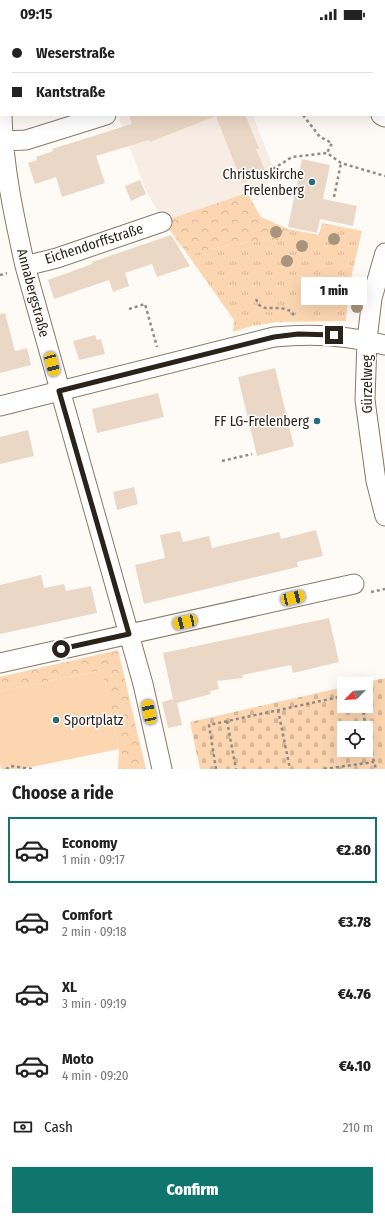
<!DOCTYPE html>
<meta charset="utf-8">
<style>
:root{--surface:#fff;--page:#f6f6f6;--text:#222;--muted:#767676;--line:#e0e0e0;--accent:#0f766e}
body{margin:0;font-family:"Fira Sans Condensed",sans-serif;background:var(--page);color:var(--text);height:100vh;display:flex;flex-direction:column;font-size:15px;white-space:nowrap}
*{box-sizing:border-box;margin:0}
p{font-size:13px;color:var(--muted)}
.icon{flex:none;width:22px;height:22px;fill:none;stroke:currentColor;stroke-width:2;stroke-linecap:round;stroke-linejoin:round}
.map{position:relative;height:741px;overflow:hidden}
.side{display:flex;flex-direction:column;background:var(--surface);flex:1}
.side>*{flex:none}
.banner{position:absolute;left:0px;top:0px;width:385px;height:88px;box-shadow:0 4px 16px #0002;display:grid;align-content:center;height:88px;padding:0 12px;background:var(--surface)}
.needle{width:26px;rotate:246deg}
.buttons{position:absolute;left:337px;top:649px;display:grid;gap:8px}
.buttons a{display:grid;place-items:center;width:36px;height:36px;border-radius:0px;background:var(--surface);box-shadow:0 4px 16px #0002;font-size:20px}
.end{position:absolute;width:18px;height:18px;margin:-9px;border:5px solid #2a231c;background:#fff;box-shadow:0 0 0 2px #fff}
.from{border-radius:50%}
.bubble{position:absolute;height:28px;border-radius:0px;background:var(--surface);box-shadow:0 4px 16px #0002;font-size:13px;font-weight:800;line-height:28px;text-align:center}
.car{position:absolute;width:12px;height:24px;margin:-12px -6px;border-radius:5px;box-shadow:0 0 3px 1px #0007;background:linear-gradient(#f5c518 24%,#345 0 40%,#f5c518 0 76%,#345 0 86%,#f5c518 0)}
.banner b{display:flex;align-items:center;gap:14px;height:38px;font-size:15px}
.banner b+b{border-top:1px solid var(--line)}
.banner i{width:10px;height:10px;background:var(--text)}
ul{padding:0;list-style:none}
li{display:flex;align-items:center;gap:12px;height:66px;margin:0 8px 6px;padding:0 4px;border:2px solid transparent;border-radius:0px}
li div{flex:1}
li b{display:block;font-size:15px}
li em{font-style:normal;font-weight:800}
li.selected{border-color:var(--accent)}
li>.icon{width:36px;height:36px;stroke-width:1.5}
h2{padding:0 12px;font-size:18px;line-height:48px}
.pay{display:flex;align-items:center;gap:10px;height:44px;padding:0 12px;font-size:15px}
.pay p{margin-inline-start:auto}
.primary-button{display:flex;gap:8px;margin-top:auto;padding:8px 12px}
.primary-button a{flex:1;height:46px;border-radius:0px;background:var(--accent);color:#fff;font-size:16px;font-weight:800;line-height:46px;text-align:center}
.status{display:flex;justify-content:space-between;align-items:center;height:28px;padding:0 20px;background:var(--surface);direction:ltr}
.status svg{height:11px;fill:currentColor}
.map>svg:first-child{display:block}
.built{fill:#f8ede4}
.grass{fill:url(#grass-tufts)}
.forest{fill:url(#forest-crowns)}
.cemetery{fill:url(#cemetery-stones);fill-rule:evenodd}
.pitch{fill:#fcd6b1}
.building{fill:#ebd7c5}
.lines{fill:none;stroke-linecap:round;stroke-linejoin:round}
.minor-casing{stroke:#8a7867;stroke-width:21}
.path{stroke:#908b85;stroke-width:2.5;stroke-dasharray:3 3;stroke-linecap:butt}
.minor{stroke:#fff;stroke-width:19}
.tree{fill:#a9947d}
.route{stroke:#2a231c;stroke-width:5}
.poi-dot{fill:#286d7d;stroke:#fff;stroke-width:1.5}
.labels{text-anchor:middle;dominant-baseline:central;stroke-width:3;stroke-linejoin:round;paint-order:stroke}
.poi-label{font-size:14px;fill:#2a231c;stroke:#fff;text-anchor:end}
.street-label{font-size:14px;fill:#2a231c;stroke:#fff}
</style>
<div class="status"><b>09:15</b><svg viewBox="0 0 49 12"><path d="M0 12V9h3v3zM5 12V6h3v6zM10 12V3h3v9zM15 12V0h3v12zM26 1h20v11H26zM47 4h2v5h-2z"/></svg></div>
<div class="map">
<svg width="385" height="741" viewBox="0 0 385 741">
<defs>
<pattern id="grass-tufts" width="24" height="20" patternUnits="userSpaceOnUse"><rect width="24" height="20" fill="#fcd6b1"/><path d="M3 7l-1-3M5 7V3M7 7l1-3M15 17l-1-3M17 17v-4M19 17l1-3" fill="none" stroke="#d8b798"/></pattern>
<pattern id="forest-crowns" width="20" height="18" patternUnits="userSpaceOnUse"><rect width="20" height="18" fill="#fcd6b1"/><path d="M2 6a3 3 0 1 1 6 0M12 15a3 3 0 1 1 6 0" fill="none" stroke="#d8b798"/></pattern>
<pattern id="cemetery-stones" width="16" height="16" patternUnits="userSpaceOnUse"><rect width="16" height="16" fill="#fcd6b1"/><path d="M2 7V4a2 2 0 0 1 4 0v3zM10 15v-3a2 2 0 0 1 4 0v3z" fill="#d8b798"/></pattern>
</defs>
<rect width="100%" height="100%" fill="#fefaf6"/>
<!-- built -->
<path class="built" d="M95 0H178L179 1H95Z
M118 87H253L277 150 227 175 234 197 179 219 146 163Z"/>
<!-- grass -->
<path class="grass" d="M322 195 362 203 349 259 346 293 277 294 252 298 233 304 234 292 188 227 224 218 265 212 285 213 288 201 319 207Z"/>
<!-- forest -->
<path class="forest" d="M247 165 261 189 288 201 285 213 265 212 224 218 188 227 164 193Z
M118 622 146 741H118L119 721 102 642 0 663V649Z"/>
<!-- cemetery -->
<path class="cemetery" d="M385 650V741H200L190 694 344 659V678H366V656H358ZM344 700H366V722H344Z"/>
<!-- pitch -->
<path class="pitch" d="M102 642 119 721 22 741H1L0 735V663Z"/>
<!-- building -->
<path class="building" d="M129 87H245L259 120 256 121 266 145 242 155 216 88 150 114 149 112 96 128 105 155 62 169 56 149 35 156 28 135 37 132 36 129 53 123 52 121 132 96Z
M302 131 330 137 323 171 357 178 353 198 320 191 317 205 288 199Z
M140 152 146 166 131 173 125 158Z
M171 207 190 238 157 249 152 236 125 245 129 258 113 264 109 252 54 271 48 252 92 236V234Z
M5 285 15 323 27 320 31 337 0 345V286Z
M95 307 97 312 101 311 105 326 79 332 73 313Z
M275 340 294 418 257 428 238 349Z
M158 365 164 389 97 405 92 381Z
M28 402 34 428 0 436V409Z
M134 459 138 476 117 482 113 464Z
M316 502 323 528 297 534 298 539 144 576 135 537 165 530 160 507 180 503 183 514 209 508 212 520 279 504 281 511Z
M41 547 44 560 64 556 66 563 91 558 97 585 0 606V557Z
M329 590 339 634 293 645 291 637 242 647 243 650 217 653 219 661 210 663 211 666 177 675 182 697 168 700 162 674 173 671 163 625Z"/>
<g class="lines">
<defs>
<path id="minor" d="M206 0 208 1
M13 1V0
M2 87C3 138 14 188 25 238L143 656 162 741
M381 87 385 89
M3 113 26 112 106 87
M385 225 372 270 367 312 365 372 376 453 385 488
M25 238 57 230 162 194
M0 378 274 309C312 305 348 307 385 317
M0 635 354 556"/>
</defs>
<!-- minor casing -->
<use href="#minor" class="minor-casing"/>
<!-- path -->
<path class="path" d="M303 87 320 109 332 115 327 125
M273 141 292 129 327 125 341 135 385 148
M334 169 341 135
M0 247 7 245
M256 271 259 277 265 280H281L291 283 295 289
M129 281 145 276 157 319
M222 433 252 426
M371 564 385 561
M362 678 369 715 376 741
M278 682 290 741
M227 693 236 741
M6 741 11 738 32 741
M216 741 209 697 344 668
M324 741 374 734"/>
<!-- minor -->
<use href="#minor" class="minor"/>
</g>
<!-- trees -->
<g class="tree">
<circle cx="276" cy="204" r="6"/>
<circle cx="334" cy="211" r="6"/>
<circle cx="302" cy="218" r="6"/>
<circle cx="287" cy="233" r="6"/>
<circle cx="336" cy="256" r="6"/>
<circle cx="357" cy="279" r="6"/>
</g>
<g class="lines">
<!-- route -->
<path class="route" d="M61 621 129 606 59 363 274 309 298 306 334 307"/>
</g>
<!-- markers -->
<g class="poi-dot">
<circle cx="312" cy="154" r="4"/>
<circle cx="317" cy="393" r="4"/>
<circle cx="56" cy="692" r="4"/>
</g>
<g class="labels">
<!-- poi labels -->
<g class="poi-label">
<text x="304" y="146">Christuskirche<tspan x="304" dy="16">Frelenberg</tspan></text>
<text x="309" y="393">FF LG-Frelenberg</text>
<text x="64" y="692" text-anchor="start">Sportplatz</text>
</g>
<!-- street labels -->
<g class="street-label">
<text transform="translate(94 216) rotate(-18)">Eichendorffstraße</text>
<text transform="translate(33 265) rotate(75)">Annabergstraße</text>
<text transform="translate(367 356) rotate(-90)">Gürzelweg</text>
</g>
</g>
</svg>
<div class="buttons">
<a><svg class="needle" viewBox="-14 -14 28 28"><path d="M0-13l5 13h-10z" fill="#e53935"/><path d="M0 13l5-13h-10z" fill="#767676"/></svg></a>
<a><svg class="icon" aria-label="locate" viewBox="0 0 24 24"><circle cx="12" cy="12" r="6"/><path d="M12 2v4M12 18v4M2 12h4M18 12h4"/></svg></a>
</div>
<i class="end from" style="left:61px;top:621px"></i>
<i class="end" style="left:334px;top:307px"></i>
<div class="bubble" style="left:301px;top:249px;width:66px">1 min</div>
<i class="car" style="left:52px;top:336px;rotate:165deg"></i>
<i class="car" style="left:293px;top:570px;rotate:77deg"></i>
<i class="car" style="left:185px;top:594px;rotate:257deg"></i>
<i class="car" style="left:149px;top:684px;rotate:348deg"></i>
<div class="banner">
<b><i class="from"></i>Weserstraße</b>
<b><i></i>Kantstraße</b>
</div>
</div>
<section class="side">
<h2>Choose a ride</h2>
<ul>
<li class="selected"><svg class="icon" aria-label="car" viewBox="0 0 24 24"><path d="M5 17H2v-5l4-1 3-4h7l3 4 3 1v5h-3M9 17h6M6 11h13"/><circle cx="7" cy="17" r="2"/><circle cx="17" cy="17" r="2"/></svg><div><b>Economy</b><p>1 min · 09:17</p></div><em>€2.80</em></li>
<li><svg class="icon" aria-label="car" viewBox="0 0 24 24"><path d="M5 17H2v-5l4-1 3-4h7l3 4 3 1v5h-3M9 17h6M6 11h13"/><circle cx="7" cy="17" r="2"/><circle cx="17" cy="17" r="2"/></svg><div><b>Comfort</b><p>2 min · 09:18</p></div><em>€3.78</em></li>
<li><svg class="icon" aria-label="car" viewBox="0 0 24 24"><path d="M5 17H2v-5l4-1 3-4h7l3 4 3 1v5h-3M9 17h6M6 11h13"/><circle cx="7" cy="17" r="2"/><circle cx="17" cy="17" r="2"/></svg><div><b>XL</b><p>3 min · 09:19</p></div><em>€4.76</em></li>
<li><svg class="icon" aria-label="car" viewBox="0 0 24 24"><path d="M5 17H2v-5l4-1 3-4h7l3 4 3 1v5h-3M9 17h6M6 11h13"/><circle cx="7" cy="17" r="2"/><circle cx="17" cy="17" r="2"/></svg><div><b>Moto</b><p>4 min · 09:20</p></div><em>€4.10</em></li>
</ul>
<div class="pay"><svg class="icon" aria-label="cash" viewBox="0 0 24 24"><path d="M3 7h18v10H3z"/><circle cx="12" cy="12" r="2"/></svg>Cash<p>210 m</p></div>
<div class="primary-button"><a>Confirm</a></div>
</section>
